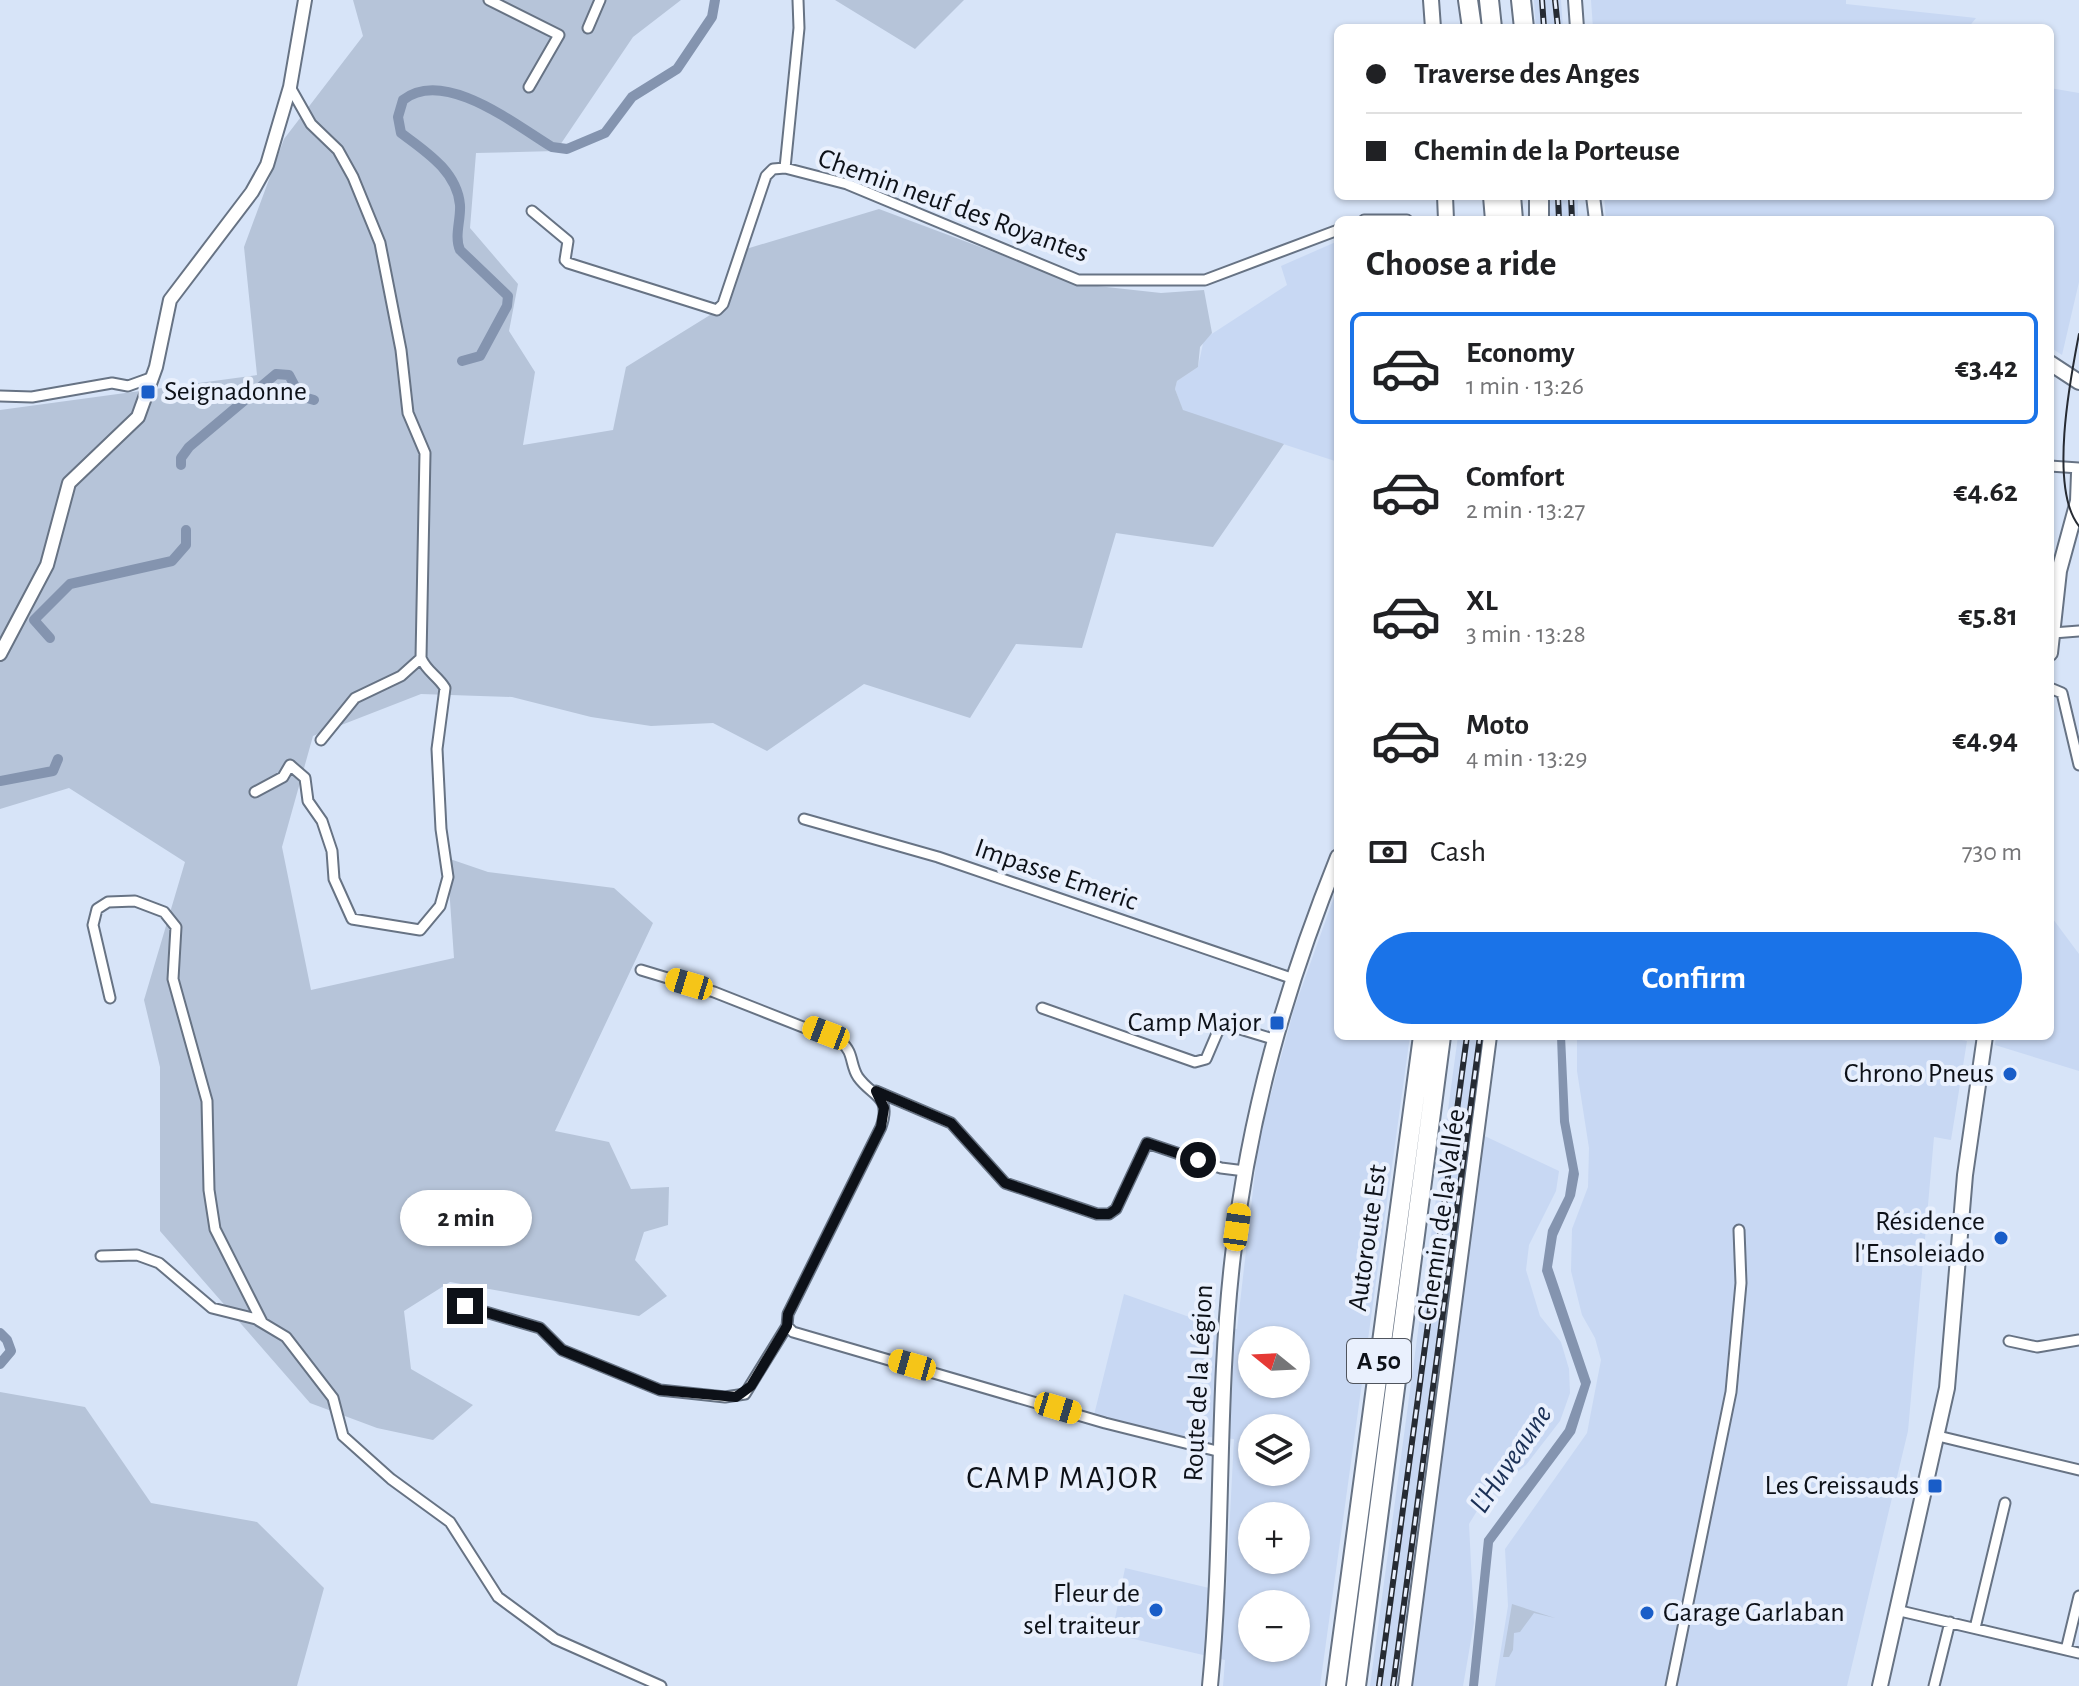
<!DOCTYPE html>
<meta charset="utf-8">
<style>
:root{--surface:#fff;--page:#f6f6f6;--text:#202124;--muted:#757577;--line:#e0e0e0;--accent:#1a73e8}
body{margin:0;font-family:"Alegreya Sans",sans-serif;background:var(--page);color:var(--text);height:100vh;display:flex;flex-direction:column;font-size:30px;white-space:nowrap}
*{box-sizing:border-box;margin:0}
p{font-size:26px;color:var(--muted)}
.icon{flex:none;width:44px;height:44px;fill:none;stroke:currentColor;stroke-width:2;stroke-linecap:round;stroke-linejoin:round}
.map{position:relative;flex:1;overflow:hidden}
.sheet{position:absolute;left:1334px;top:216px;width:720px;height:824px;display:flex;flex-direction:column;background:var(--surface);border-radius:12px;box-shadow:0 2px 6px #0004}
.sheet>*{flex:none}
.guide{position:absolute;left:1334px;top:24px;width:720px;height:176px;border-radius:12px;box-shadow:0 2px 6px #0004;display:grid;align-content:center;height:176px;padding:0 32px;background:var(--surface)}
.needle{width:52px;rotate:288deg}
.fabs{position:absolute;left:1238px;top:1326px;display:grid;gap:16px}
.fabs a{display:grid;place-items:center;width:72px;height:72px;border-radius:50%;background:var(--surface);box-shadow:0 2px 6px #0004;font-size:40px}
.end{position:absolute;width:36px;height:36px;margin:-18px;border:10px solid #0d1118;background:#fff;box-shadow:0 0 0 4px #fff}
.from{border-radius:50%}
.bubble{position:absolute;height:56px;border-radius:28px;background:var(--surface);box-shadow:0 2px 6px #0004;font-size:26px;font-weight:700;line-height:56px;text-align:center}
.car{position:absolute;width:24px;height:48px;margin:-24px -12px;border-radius:10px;box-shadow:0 0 6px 2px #0007;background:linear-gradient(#f5c518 24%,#345 0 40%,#f5c518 0 76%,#345 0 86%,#f5c518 0)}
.guide b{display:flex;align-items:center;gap:28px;height:76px;font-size:30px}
.guide b+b{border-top:2px solid var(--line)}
.guide i{width:20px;height:20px;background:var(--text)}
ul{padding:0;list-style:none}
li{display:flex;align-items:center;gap:24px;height:112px;margin:0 16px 12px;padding:0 16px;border:4px solid transparent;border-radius:12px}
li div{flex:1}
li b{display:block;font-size:30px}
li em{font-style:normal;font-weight:700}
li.on{border-color:var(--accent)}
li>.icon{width:72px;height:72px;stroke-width:1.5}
h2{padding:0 32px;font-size:36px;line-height:96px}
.pay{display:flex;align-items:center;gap:20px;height:88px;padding:0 32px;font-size:30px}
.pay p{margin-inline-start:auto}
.action{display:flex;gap:16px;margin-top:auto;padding:16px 32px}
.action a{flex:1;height:92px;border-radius:48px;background:var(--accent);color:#fff;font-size:32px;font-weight:700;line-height:92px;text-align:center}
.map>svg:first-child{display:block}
.built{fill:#c8d8f3;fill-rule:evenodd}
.green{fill:#b6c4d9}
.water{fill:#8494af}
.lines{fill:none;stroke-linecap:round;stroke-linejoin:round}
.canal{stroke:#8494af;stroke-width:10}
.minor-casing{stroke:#677384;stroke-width:13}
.tertiary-casing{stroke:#677384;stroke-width:16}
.secondary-casing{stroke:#677384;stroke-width:18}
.motorway-casing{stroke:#677384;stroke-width:22}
.minor{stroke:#fff;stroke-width:9}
.tertiary{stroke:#fff;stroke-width:12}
.secondary{stroke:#fff;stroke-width:14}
.motorway{stroke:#fff;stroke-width:18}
.tram{stroke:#262b33;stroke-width:2}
.rail-casing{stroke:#262b33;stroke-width:6}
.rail{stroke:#e9f0fd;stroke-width:3;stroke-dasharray:9;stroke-linecap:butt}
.route{stroke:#0d1118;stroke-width:10}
.poi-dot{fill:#195dc8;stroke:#e9f0fd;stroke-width:3}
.labels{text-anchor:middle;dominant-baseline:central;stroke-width:8;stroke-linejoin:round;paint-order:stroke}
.shield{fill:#e9f0fd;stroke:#4f545d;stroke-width:2}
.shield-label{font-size:26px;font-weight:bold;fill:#0d1118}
.street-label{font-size:28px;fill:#0d1118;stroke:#e9f0fd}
.poi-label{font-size:28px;fill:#0d1118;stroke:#e9f0fd;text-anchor:end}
.water-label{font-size:30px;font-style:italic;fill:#1a3056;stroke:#e9f0fd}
.quarter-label{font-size:32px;letter-spacing:2px;fill:#0d1118;stroke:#e9f0fd}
</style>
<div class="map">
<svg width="2079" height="1686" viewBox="0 0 2079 1686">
<rect width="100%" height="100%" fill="#d7e4f8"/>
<!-- built -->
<path class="built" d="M1534 0H1561L1563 28H1536Z
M1591 0H1846V4L1976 18 1968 28H1593Z
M2050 88 2079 93V282L2062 355 2050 347V220H1606L1604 196H2050Z
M1549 196H1578V220H1550Z
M1338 241V462L1183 411 1175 389 1177 381 1198 367 1204 339 1287 285 1281 266Z
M1338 886V1036H1410L1320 1686H1223L1225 1660 1112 1634 1125 1568 1226 1592 1234 1439 1209 1437 1196 1444 1094 1415 1124 1294 1215 1326 1237 1329 1259 1138 1294 1009ZM1252 1340H1296V1384H1252ZM1252 1428H1296V1472H1252ZM1252 1516H1296V1560H1252ZM1252 1604H1296V1648H1252Z
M2050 915 2079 954V1071L1995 1045 1996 1036H2050Z
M1458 1036H1486L1474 1131 1559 1171 1556 1191 1529 1245 1526 1270 1540 1316 1561 1342 1569 1369 1570 1393 1560 1421 1526 1465 1483 1501 1469 1524 1474 1623 1463 1686H1370Z
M1577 1036H1940L1967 1041 1951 1140 1934 1137 1908 1431 1847 1686H1495L1508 1606 1505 1549 1587 1433 1601 1360 1595 1338 1582 1315 1571 1271 1572 1229 1588 1187 1589 1148 1577 1071Z"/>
<!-- green -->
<path class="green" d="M353 0H681L633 37 556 151 476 153 470 228 518 284 509 331 535 372 523 445 613 430 626 367 723 307 746 249 879 209 1079 284 1161 293 1204 290 1212 333 1200 347 1198 367 1177 381 1175 389 1183 410 1284 444 1213 547 1116 533 1082 648 1016 644 970 718 864 684 767 751 713 723 651 726 591 717 512 697 421 694 313 736 282 847 311 990 454 958 447 858 488 872 614 888 653 923 555 1131 609 1142 631 1189 669 1187 668 1225 644 1232 635 1260 667 1296 639 1316 450 1282 404 1311 411 1369 473 1405 433 1440 377 1428 310 1403 160 1231V1067L144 1000 185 862 69 788 0 809V410L257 375 244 247 284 139 363 36Z
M835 0H964L915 49Z
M0 1392 85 1407 151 1503 257 1522 324 1588 297 1686H0Z
M1512 1604 1555 1618 1534 1613 1520 1632 1514 1633 1513 1650 1509 1657H1503Z"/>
<!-- water -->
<path class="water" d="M1557 1036H1565L1569 1121 1579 1174 1575 1196 1557 1236 1552 1267 1591 1382 1575 1433 1493 1543 1478 1686H1469L1484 1539 1565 1429 1581 1384 1542 1271 1548 1230 1565 1196 1569 1170 1560 1122Z"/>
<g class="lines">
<!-- canal -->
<path class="canal" d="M462 361 480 356 507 306 508 296 460 250C454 236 461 220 460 205 457 171 425 151 401 133L398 117 403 100C444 67 517 126 552 147L567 149 605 133 632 97 677 69 712 17 715 0
M181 465V458L189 447 276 374 289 375 300 396 314 400
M50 638 34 620 70 584 172 561 186 545V530
M0 781 53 771 58 759
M0 1333 7 1340 11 1351 0 1364"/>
<defs>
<path id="minor" d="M489 0 559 35 529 87
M588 28 600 0
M785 168 799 28 798 0
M532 211 568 241 565 260 568 263 717 310 723 304 766 176 773 169 785 168 847 184 1078 280H1205L1338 230
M1364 220H1407
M0 396 32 397 112 383 128 386 153 377
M2050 466 2079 468
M2053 633 2079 631
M2050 688 2062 693 2079 765
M321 740 355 698 401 676 421 658
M255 792 283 777 290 765 305 778 308 801 322 821 332 851 334 879 352 919 420 930 440 906 448 877 441 829 437 749 445 688C437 675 427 672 421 658L425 453 408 413 401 350 380 243 353 177 338 150 311 124 290 87
M804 819 938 857 1291 978
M641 970 714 992 841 1042C854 1052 850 1065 858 1077 872 1097 892 1095 881 1127L788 1314 787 1326 793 1332 1105 1423 1221 1452
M110 998 93 925 97 909 108 902 135 901 164 912 176 927 173 979 207 1101 209 1190 215 1229 262 1322
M1042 1008 1195 1062 1206 1059 1218 1031 1227 1025 1273 1039
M876 1091 951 1123 1005 1183 1097 1214H1109L1116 1209 1147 1143 1221 1168 1245 1171
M101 1256 137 1255 159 1263 212 1308 256 1319 286 1337 333 1398 343 1436 391 1479 450 1522 498 1597 555 1639 661 1686
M465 1306 540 1328 562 1350 660 1390 725 1397 745 1394 787 1326
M2009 1341 2037 1347 2079 1340
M1938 1436 2079 1470
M1896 1610 2079 1653
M1975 1628 2005 1503
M2066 1650 2079 1596
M1671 1686 1731 1392 1741 1283 1739 1230
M1934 1686 1950 1622"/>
<path id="tertiary" d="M1575 0 1577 28
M1593 196 1596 220
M0 654 47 565 69 483 138 417 156 367 170 300 252 192 267 165 290 87 305 0
M1405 1686 1490 1036"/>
<path id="secondary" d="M1431 0 1433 28
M1445 196 1446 220
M2050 363 2079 382
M2050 653 2059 571 2078 501 2079 473
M1210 1686C1224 1543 1216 1398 1233 1255 1249 1114 1285 989 1338 857
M1880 1686 1947 1388 1965 1175 1985 1036"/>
<path id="motorway" d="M1468 0 1472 28
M1489 0 1492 28
M1521 0 1524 28
M1493 196 1495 220
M1511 196 1513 220
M1539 196V220
M1336 1686 1423 1036
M1356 1686 1441 1036"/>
</defs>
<!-- minor casing -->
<use href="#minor" class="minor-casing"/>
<!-- tertiary casing -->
<use href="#tertiary" class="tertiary-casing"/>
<!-- secondary casing -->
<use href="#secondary" class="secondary-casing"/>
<!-- motorway casing -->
<use href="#motorway" class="motorway-casing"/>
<!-- minor -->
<use href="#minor" class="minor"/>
<!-- tertiary -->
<use href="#tertiary" class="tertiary"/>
<!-- secondary -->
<use href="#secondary" class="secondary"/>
<!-- motorway -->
<use href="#motorway" class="motorway"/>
<!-- tram -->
<path class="tram" d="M2079 334C2070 380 2049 489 2079 526"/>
<defs>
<path id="rail" d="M1542 0 1544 28
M1555 0 1558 28
M1558 196 1559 220
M1571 196 1572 220
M1379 1686 1467 1036
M1393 1686 1480 1036"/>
</defs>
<!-- rail casing -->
<use href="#rail" class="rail-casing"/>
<!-- rail -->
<use href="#rail" class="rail"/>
</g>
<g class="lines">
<!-- route -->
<path class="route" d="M465 1306 540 1328 562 1350 660 1390 736 1397 751 1386 787 1326 788 1314 881 1127 884 1108 876 1091 951 1123 1005 1183 1097 1214H1109L1116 1209 1147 1143 1198 1160"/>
</g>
<!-- markers -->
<g class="poi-dot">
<rect x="140" y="384" width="16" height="16" rx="4"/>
<rect x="1269" y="1015" width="16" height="16" rx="4"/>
<circle cx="2010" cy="1074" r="8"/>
<circle cx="2001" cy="1238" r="8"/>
<rect x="1927" y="1478" width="16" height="16" rx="4"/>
<circle cx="1156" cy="1610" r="8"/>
<circle cx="1647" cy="1613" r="8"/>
</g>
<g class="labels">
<!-- shield labels -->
<rect class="shield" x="1347" y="1339" width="64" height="44" rx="6"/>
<g class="shield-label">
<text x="1379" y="1361">A 50</text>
</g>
<!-- street labels -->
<g class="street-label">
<text transform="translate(953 206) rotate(20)">Chemin neuf des Royantes</text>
<text transform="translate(1056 875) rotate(19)">Impasse Emeric</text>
<text transform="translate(1442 1215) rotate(-82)">Chemin de la Vallée</text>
<text transform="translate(1368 1238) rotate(-82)">Autoroute Est</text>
<text transform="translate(1199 1383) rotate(-87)">Route de la Légion</text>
</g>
<!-- poi labels -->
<g class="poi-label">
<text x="164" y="392" text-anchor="start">Seignadonne</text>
<text x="1261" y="1023">Camp Major</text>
<text x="1994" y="1074">Chrono Pneus</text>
<text x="1985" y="1222">Résidence<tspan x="1985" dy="32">l'Ensoleiado</tspan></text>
<text x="1919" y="1486">Les Creissauds</text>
<text x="1140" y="1594">Fleur de<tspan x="1140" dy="32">sel traiteur</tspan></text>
<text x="1663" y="1613" text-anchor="start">Garage Garlaban</text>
</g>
<!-- water labels -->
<g class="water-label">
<text transform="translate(1511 1459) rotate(-56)">L'Huveaune</text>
</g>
<!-- quarter labels -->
<g class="quarter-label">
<text x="1063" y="1478">CAMP MAJOR</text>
</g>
</g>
</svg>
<div class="fabs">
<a><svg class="needle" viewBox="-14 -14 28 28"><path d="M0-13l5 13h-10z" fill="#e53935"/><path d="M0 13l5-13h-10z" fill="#757577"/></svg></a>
<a><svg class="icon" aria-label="layers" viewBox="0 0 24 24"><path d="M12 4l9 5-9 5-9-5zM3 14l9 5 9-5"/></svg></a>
<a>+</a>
<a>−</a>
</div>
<i class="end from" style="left:1198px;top:1160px"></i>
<i class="end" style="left:465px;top:1306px"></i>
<div class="bubble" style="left:400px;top:1190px;width:132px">2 min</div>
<i class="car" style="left:689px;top:984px;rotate:287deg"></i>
<i class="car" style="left:826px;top:1033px;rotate:291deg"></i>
<i class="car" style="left:1237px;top:1227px;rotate:8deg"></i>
<i class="car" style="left:912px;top:1365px;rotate:286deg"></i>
<i class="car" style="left:1058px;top:1408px;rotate:107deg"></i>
<div class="guide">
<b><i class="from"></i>Traverse des Anges</b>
<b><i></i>Chemin de la Porteuse</b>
</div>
<section class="sheet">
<h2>Choose a ride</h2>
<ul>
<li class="on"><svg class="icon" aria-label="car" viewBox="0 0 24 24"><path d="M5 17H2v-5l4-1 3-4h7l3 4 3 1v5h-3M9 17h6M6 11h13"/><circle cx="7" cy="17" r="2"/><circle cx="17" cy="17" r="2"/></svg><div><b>Economy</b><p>1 min · 13:26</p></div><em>€3.42</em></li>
<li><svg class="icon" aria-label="car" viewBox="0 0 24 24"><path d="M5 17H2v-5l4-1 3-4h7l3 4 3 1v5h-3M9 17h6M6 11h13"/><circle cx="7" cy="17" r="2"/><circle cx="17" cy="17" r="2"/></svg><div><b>Comfort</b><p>2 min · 13:27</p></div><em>€4.62</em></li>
<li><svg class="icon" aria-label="car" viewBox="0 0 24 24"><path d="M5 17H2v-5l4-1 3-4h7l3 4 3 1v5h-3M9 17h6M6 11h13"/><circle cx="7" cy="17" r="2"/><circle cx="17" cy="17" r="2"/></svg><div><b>XL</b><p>3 min · 13:28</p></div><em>€5.81</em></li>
<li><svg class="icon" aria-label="car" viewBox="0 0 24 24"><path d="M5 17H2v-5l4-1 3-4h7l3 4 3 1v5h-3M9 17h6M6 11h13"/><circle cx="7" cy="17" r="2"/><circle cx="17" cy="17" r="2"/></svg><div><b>Moto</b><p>4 min · 13:29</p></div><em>€4.94</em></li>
</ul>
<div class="pay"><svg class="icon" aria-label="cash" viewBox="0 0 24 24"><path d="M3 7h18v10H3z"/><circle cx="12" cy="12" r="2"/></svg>Cash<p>730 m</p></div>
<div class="action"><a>Confirm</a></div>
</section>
</div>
